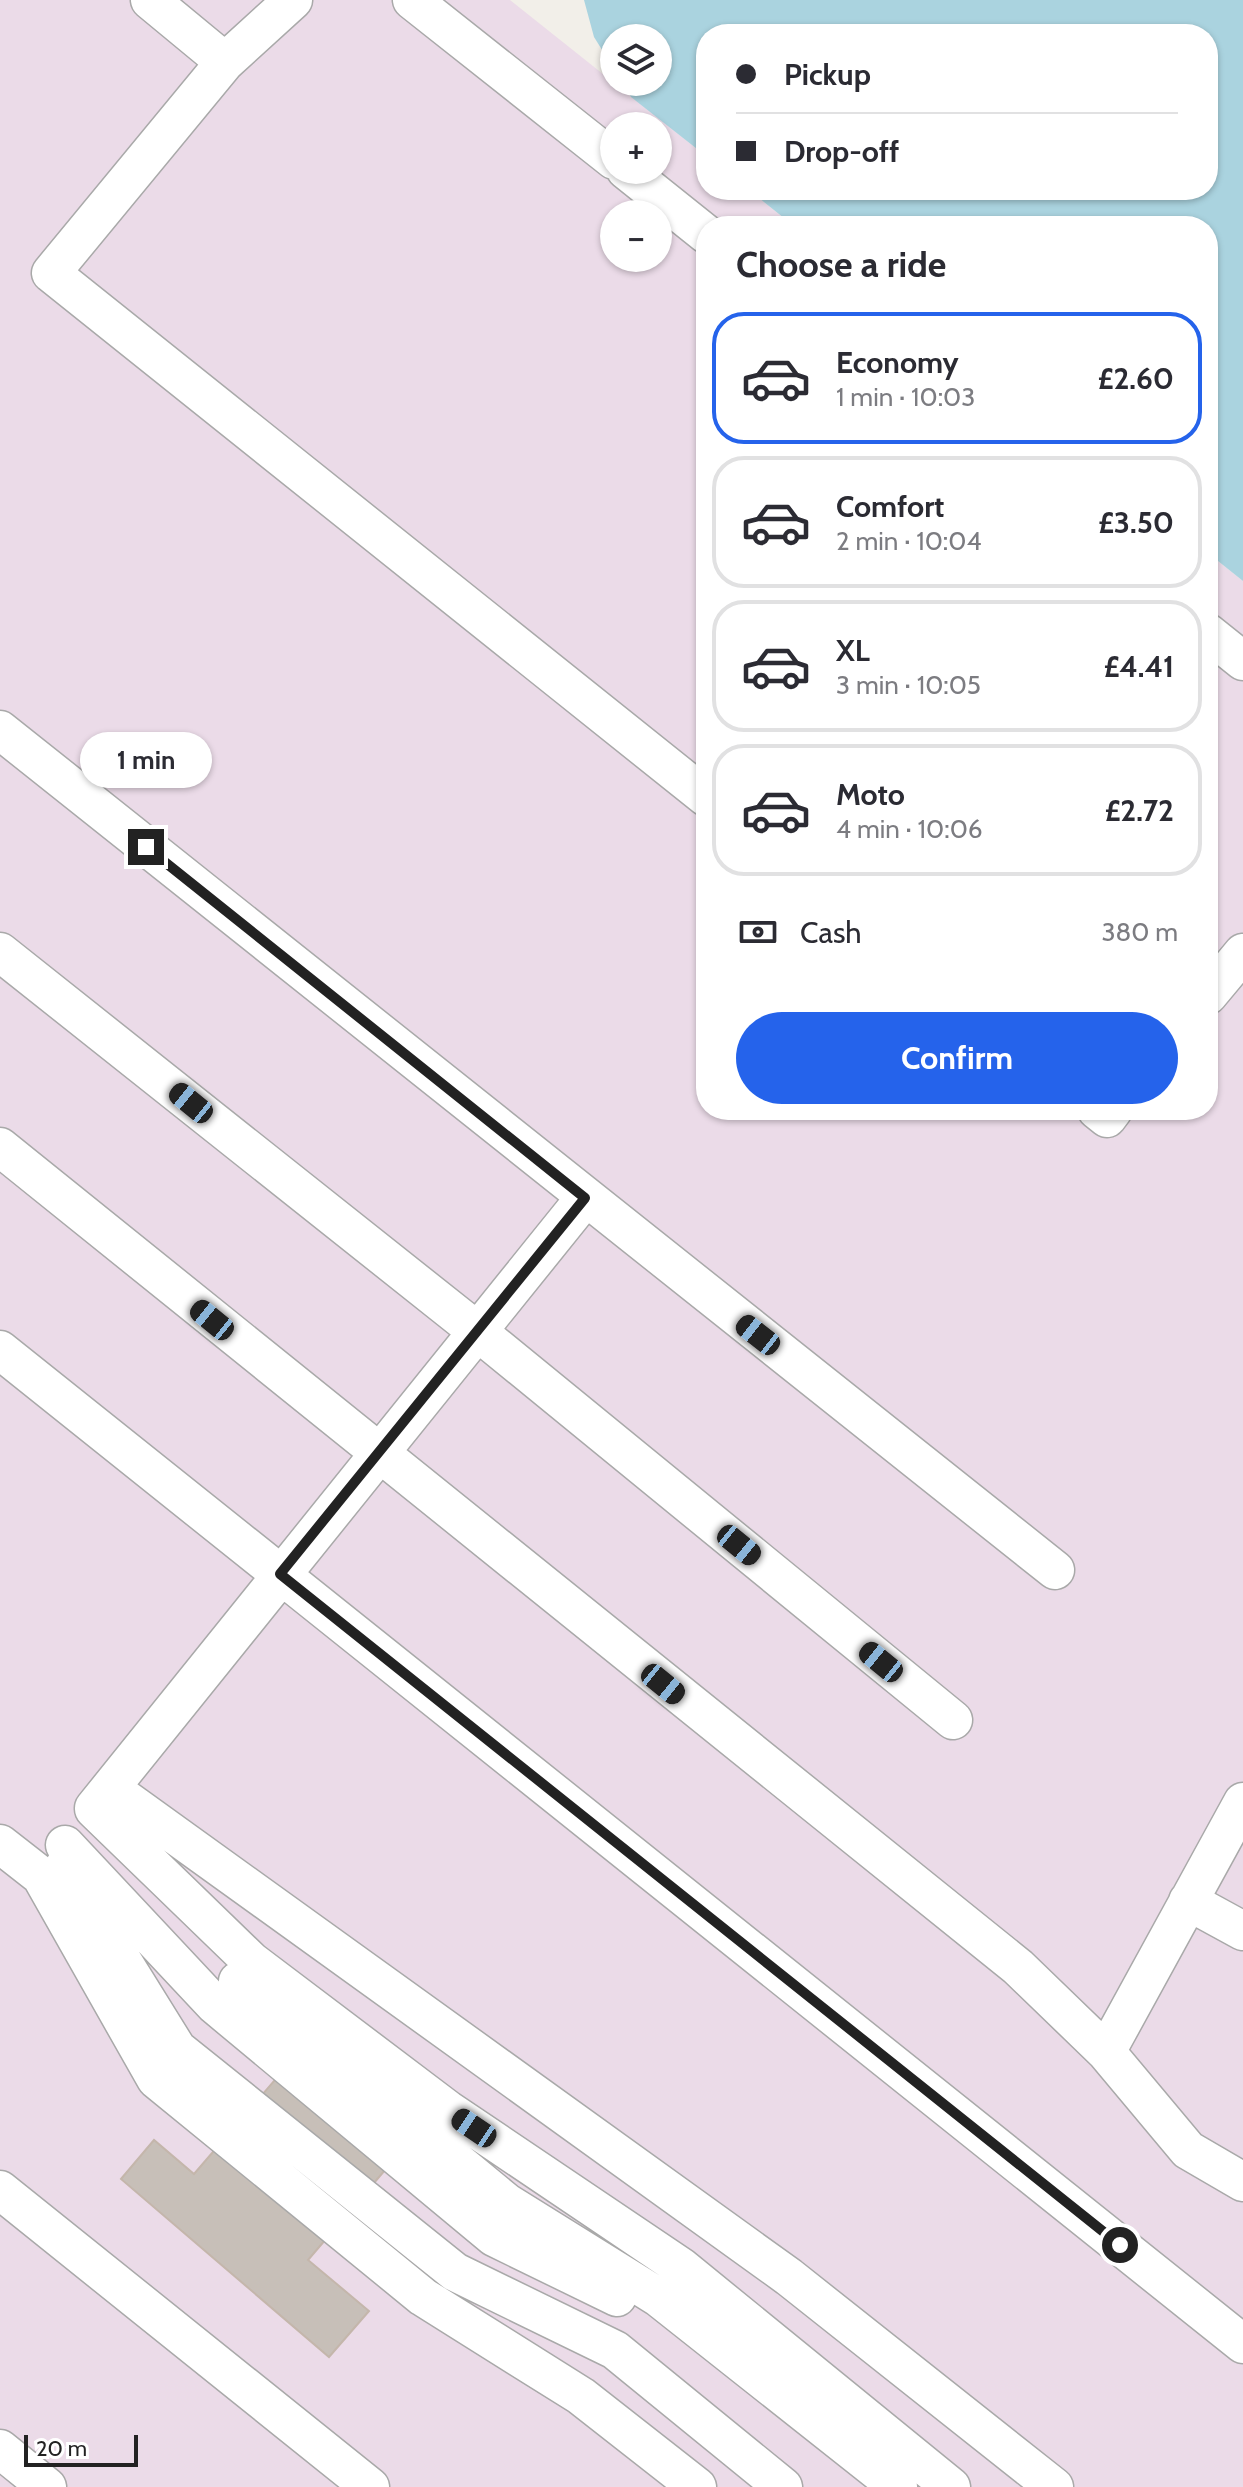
<!DOCTYPE html>
<meta charset="utf-8">
<style>
:root{--surface:#fff;--page:#f7f7f7;--text:#2b2b33;--muted:#7c7c81;--line:#e1e1e2;--accent:#2563eb}
body{margin:0;font-family:Cabin,sans-serif;background:var(--page);color:var(--text);height:100vh;display:flex;flex-direction:column;font-size:30px;white-space:nowrap}
*{box-sizing:border-box;margin:0}
p{font-size:26px;color:var(--muted)}
.icon{flex:none;width:44px;height:44px;fill:none;stroke:currentColor;stroke-width:2;stroke-linecap:round;stroke-linejoin:round}
.map{position:relative;flex:1;overflow:hidden}
.details{position:absolute;left:696px;top:216px;width:522px;height:904px;display:flex;flex-direction:column;background:var(--surface);border-radius:32px;box-shadow:0 2px 6px #0004}
.details>*{flex:none}
.guide{position:absolute;left:696px;top:24px;width:522px;height:176px;border-radius:32px;box-shadow:0 2px 6px #0004;display:grid;align-content:center;height:176px;padding:0 40px;background:var(--surface)}
.fabs{position:absolute;left:600px;top:24px;display:grid;gap:16px}
.fabs a{display:grid;place-items:center;width:72px;height:72px;border-radius:50%;background:var(--surface);box-shadow:0 2px 6px #0004;font-size:40px}
.scale{position:absolute;left:24px;bottom:20px;width:114px;box-sizing:border-box;padding-left:8px;border:4px solid #222;border-top:0;font-size:22px;line-height:28px;white-space:nowrap;color:#222;-webkit-text-stroke:6px #fff;paint-order:stroke}
.end{position:absolute;width:36px;height:36px;margin:-18px;border:10px solid #222;background:#fff;box-shadow:0 0 0 4px #fff}
.from{border-radius:50%}
.bubble{position:absolute;height:56px;border-radius:28px;background:var(--surface);box-shadow:0 2px 6px #0004;font-size:26px;font-weight:700;line-height:56px;text-align:center}
.car{position:absolute;width:24px;height:48px;margin:-24px -12px;border-radius:10px;box-shadow:0 0 6px 2px #0007;background:linear-gradient(#222 24%,#8ab4d8 0 40%,#222 0 76%,#8ab4d8 0 86%,#222 0)}
.guide b{display:flex;align-items:center;gap:28px;height:76px;font-size:30px}
.guide b+b{border-top:2px solid var(--line)}
.guide i{width:20px;height:20px;background:var(--text)}
ul{padding:0;list-style:none}
li{display:flex;align-items:center;gap:24px;height:132px;margin:0 16px 12px;padding:0 24px;border:4px solid var(--line);border-radius:32px}
li div{flex:1}
li b{display:block;font-size:30px}
li em{font-style:normal;font-weight:700}
li.current{border-color:var(--accent)}
li>.icon{width:72px;height:72px;stroke-width:1.5}
h2{padding:0 40px;font-size:36px;line-height:96px}
.pay{display:flex;align-items:center;gap:20px;height:88px;padding:0 40px;font-size:30px}
.pay p{margin-inline-start:auto}
.cta{display:flex;gap:16px;margin-top:auto;padding:16px 40px}
.cta a{flex:1;height:92px;border-radius:48px;background:var(--accent);color:#fff;font-size:32px;font-weight:700;line-height:92px;text-align:center}
.map>svg:first-child{display:block}
.industrial{fill:#ebdbe8;fill-rule:evenodd}
.water{fill:#aad3df}
.building{fill:#c7bfb8;stroke:#c4b6ab;stroke-width:2}
.lines{fill:none;stroke-linecap:round;stroke-linejoin:round}
.minor-casing{stroke:#a9a9a9;stroke-width:41}
.minor{stroke:#fff;stroke-width:38}
.route{stroke:#222;stroke-width:10}
</style>
<div class="map">
<svg width="1243" height="2487" viewBox="0 0 1243 2487">
<rect width="100%" height="100%" fill="#f2efe9"/>
<!-- industrial -->
<path class="industrial" d="M0 0H510L706 156V190H749L794 226H706V1110H1208V553L1243 581V2487H0ZM614 126H658V170H614ZM614 214H658V258H614Z"/>
<!-- water -->
<path class="water" d="M584 0H1243V581L1208 553V226H794L749 190H1208V34H706V156L631 97 622 82H658V38H614V69L594 37Z"/>
<!-- building -->
<path class="building" d="M336 2009 403 2149 308 2260 369 2311 329 2357 121 2179 154 2140 194 2174Z"/>
<g class="lines">
<defs>
<path id="minor" d="M150 0 225 62 293 0
M412 0 614 160
M225 62 51 273 706 797
M626 170 706 234
M1208 633 1243 661
M0 730 1055 1570
M0 952 477 1331 953 1720
M1208 995 1243 953
M1097 1110 1107 1118 1113 1110
M0 1147 1018 1967 1106 2052
M0 1350 1243 2344
M110 1788 789 2277 1054 2487
M1243 1802 1106 2052 1188 2150 1243 2182
M94 1808 585 1198
M94 1809 251 1961 448 2110 681 2267 951 2487
M0 1844 41 1876 156 2079 423 2297 581 2396 697 2487
M65 1845 215 2005 494 2237 617 2297
M64 1867 177 2049 455 2272 615 2350 783 2487
M1188 1901 1243 1931
M238 1981 507 2203 658 2297 898 2487
M0 2190 370 2487
M0 2449 47 2487"/>
</defs>
<!-- minor casing -->
<use href="#minor" class="minor-casing"/>
<!-- minor -->
<use href="#minor" class="minor"/>
</g>
<g class="lines">
<!-- route -->
<path class="route" d="M146 847 585 1198 280 1574 1120 2245"/>
</g>
</svg>
<div class="fabs">
<a><svg class="icon" aria-label="layers" viewBox="0 0 24 24"><path d="M12 4l9 5-9 5-9-5zM3 14l9 5 9-5"/></svg></a>
<a>+</a>
<a>−</a>
</div>
<div class="scale">20 m</div>
<i class="end from" style="left:1120px;top:2245px"></i>
<i class="end" style="left:146px;top:847px"></i>
<div class="bubble" style="left:80px;top:732px;width:132px">1 min</div>
<i class="car" style="left:191px;top:1103px;rotate:309deg"></i>
<i class="car" style="left:212px;top:1320px;rotate:309deg"></i>
<i class="car" style="left:758px;top:1335px;rotate:308deg"></i>
<i class="car" style="left:739px;top:1545px;rotate:129deg"></i>
<i class="car" style="left:881px;top:1662px;rotate:309deg"></i>
<i class="car" style="left:663px;top:1684px;rotate:129deg"></i>
<i class="car" style="left:474px;top:2128px;rotate:304deg"></i>
<div class="guide">
<b><i class="from"></i>Pickup</b>
<b><i></i>Drop-off</b>
</div>
<section class="details">
<h2>Choose a ride</h2>
<ul>
<li class="current"><svg class="icon" aria-label="car" viewBox="0 0 24 24"><path d="M5 17H2v-5l4-1 3-4h7l3 4 3 1v5h-3M9 17h6M6 11h13"/><circle cx="7" cy="17" r="2"/><circle cx="17" cy="17" r="2"/></svg><div><b>Economy</b><p>1 min · 10:03</p></div><em>£2.60</em></li>
<li><svg class="icon" aria-label="car" viewBox="0 0 24 24"><path d="M5 17H2v-5l4-1 3-4h7l3 4 3 1v5h-3M9 17h6M6 11h13"/><circle cx="7" cy="17" r="2"/><circle cx="17" cy="17" r="2"/></svg><div><b>Comfort</b><p>2 min · 10:04</p></div><em>£3.50</em></li>
<li><svg class="icon" aria-label="car" viewBox="0 0 24 24"><path d="M5 17H2v-5l4-1 3-4h7l3 4 3 1v5h-3M9 17h6M6 11h13"/><circle cx="7" cy="17" r="2"/><circle cx="17" cy="17" r="2"/></svg><div><b>XL</b><p>3 min · 10:05</p></div><em>£4.41</em></li>
<li><svg class="icon" aria-label="car" viewBox="0 0 24 24"><path d="M5 17H2v-5l4-1 3-4h7l3 4 3 1v5h-3M9 17h6M6 11h13"/><circle cx="7" cy="17" r="2"/><circle cx="17" cy="17" r="2"/></svg><div><b>Moto</b><p>4 min · 10:06</p></div><em>£2.72</em></li>
</ul>
<div class="pay"><svg class="icon" aria-label="cash" viewBox="0 0 24 24"><path d="M3 7h18v10H3z"/><circle cx="12" cy="12" r="2"/></svg>Cash<p>380 m</p></div>
<div class="cta"><a>Confirm</a></div>
</section>
</div>
